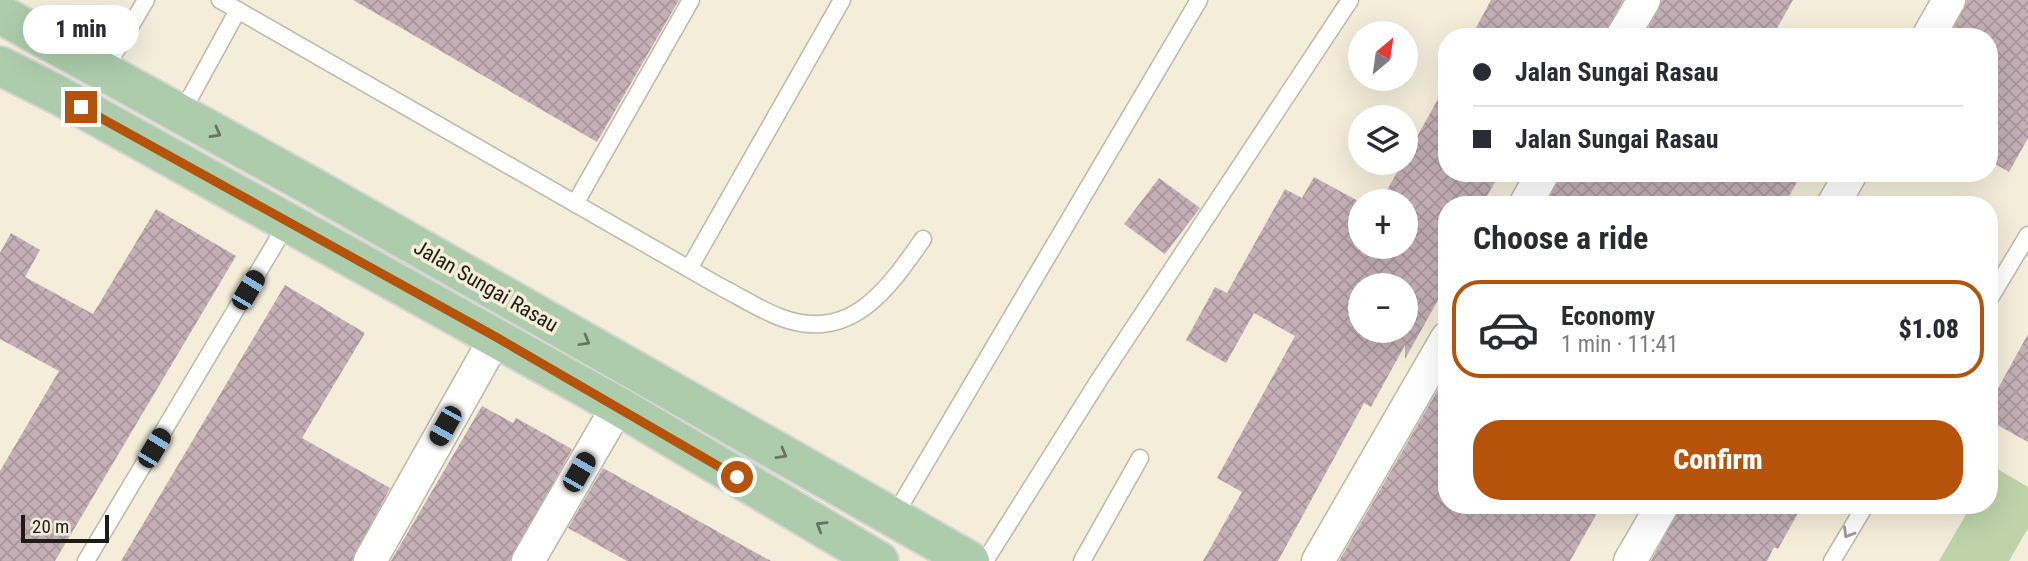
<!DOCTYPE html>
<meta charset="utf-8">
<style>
:root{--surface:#fff;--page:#f2f2f3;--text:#2b2b33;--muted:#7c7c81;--line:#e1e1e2;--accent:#b45309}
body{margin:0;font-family:"Roboto Condensed",sans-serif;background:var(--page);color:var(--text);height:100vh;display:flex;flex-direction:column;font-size:26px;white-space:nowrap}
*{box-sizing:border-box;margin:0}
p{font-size:23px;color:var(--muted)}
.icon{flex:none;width:38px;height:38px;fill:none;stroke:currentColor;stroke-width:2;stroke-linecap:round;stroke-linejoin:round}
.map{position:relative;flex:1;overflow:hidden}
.side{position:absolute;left:1438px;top:196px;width:560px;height:318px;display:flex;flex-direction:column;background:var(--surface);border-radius:28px;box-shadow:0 7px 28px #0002}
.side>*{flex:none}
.top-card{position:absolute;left:1438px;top:28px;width:560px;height:154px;border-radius:28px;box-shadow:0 7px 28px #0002;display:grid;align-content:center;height:154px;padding:0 35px;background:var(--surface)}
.needle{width:46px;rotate:29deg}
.tools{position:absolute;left:1348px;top:21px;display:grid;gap:14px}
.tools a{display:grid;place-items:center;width:70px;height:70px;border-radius:50%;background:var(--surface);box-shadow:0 7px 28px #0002;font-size:35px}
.scale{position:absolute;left:21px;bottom:18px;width:88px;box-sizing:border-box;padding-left:7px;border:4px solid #1f1c15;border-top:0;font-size:19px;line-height:24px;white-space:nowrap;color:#1f1c15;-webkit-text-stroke:5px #f4edda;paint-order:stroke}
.end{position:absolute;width:32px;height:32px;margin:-16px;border:9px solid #b45309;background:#fff;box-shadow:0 0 0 4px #fff}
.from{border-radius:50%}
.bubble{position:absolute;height:49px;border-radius:24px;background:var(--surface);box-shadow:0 7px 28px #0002;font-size:23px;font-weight:800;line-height:49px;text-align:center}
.car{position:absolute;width:21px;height:42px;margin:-21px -10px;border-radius:9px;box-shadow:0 0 5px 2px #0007;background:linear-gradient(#222 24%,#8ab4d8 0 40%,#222 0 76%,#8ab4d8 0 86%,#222 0)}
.top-card b{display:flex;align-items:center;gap:24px;height:66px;font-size:26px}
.top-card b+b{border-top:2px solid var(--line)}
.top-card i{width:18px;height:18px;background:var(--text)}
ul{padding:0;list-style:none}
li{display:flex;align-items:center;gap:21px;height:98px;margin:0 14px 10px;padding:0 21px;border:4px solid transparent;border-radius:28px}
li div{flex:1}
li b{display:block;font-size:26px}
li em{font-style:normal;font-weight:800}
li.current{border-color:var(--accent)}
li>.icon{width:63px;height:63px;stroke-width:1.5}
h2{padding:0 35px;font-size:32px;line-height:84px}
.button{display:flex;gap:14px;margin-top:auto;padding:14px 35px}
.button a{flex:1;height:80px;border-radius:28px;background:var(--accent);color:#fff;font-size:28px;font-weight:800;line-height:80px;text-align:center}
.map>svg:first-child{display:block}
.garden{fill:#bed3a8}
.building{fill:url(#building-cross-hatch);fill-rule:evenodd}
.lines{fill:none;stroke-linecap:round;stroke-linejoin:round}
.lane-casing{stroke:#bfb8a7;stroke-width:19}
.street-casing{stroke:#bfb8a7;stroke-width:35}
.primary-casing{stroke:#d7d6d5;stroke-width:42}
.lane{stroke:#fff;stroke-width:16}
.street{stroke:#fff;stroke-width:32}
.primary{stroke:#acccac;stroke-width:38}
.oneway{stroke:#667460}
.oneway2{stroke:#9a9996}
.route{stroke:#b45309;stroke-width:9}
.labels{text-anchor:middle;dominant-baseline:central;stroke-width:7;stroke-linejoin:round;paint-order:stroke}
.street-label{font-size:21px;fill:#1f1c15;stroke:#f4edda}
</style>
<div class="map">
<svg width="2028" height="561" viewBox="0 0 2028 561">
<defs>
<pattern id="building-cross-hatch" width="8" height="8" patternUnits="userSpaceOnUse" patternTransform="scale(1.75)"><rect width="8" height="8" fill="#c4afb6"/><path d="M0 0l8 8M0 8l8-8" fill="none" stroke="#a8969c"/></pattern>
</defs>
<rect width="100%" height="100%" fill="#f4edda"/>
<!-- garden -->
<path class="garden" d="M1994 467 2028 487V528L2009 561H1939L1971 506H1990V474Z"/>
<!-- building -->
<path class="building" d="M353 0H679L597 142Z
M1491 0H1623L1604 37H1471Z
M1662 0H1793L1772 37H1644Z
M1967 0H2028V138L2009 172 1990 161V37H1949Z
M1447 83V173H1500L1482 205H1447V284L1405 359V345L1371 407 1364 403 1278 561H1203L1242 492 1217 478 1295 336 1254 313 1226 363 1186 340 1215 287 1227 293 1285 189 1302 198 1314 177 1360 202V247H1405V201H1381ZM1360 285H1405V331H1360Z
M1561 173H1802L1784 205H1546Z
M1159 178 1200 208 1165 254 1124 224Z
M156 209 236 256 55 561H0V471L59 371 0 339V253L11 233 40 250 25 277 93 314Z
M285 285 365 333 302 438 390 488 352 561H121Z
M2028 334V442L1990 421V403Z
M1447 374V506H1601L1570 561H1339Z
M482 406 513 423 516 418 572 449 510 561H391Z
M603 468 771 561H627L568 528Z
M1680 506H1802L1778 549 1774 547 1767 561H1651Z"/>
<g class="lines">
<defs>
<path id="lane" d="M220 0 719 286C739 296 760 310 782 318 851 343 888 289 923 239
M104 71 146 0
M181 114 238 10
M576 202 691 0
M690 267 842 0
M1990 298 2028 235
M893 518 1199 0
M86 561 288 222
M985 561 1099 380 1350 0
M1082 561 1140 458
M1832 561 1865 506"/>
<path id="street" d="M1622 37 1644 0
M1928 37 1949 0
M1525 205 1543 173
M1833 205 1851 173
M370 561 496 337
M528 561 618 406
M1318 561 1447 338
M1630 561 1662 506"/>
<path id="primary" d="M0 14 309 185 970 561
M0 66 60 96 618 406 879 561"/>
</defs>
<!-- lane casing -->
<use href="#lane" class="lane-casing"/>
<!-- street casing -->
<use href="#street" class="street-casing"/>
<!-- primary casing -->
<use href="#primary" class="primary-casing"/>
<!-- lane -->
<use href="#lane" class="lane"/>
<!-- street -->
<use href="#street" class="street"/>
<!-- primary -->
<use href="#primary" class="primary"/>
</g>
<!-- one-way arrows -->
<defs><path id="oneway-chevron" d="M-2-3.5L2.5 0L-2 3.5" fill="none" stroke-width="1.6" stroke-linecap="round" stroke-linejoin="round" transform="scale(1.75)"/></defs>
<g class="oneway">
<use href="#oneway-chevron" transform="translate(216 133) rotate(29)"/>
<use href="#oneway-chevron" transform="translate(585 341) rotate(30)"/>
<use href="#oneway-chevron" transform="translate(782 454) rotate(30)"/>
<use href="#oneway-chevron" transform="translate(821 526) rotate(-149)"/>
</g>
<use class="oneway2" href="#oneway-chevron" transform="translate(1848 533) rotate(121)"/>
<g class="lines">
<!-- route -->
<path class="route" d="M81 107 496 337 737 477"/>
</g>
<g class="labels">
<!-- street labels -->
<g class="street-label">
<text transform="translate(486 286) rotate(30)">Jalan Sungai Rasau</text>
</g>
</g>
</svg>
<div class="tools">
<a><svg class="needle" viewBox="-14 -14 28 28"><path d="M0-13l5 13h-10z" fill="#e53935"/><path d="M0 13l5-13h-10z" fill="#7c7c81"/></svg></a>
<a><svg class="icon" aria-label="layers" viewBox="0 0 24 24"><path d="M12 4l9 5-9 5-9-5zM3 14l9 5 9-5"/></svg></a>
<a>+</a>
<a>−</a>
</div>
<div class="scale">20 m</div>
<i class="end from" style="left:737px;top:477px"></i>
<i class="end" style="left:81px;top:107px"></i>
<div class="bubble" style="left:23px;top:5px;width:116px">1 min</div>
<i class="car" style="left:248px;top:290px;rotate:31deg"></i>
<i class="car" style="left:445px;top:426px;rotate:209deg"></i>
<i class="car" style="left:154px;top:448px;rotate:31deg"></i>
<i class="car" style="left:579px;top:472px;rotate:30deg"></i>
<div class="top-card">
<b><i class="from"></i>Jalan Sungai Rasau</b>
<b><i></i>Jalan Sungai Rasau</b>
</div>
<section class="side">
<h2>Choose a ride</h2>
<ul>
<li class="current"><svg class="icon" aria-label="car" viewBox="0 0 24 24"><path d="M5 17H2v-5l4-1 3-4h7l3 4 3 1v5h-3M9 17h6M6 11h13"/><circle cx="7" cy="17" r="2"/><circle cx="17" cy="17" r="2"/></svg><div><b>Economy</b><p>1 min · 11:41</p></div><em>$1.08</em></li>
</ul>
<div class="button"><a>Confirm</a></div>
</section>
</div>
